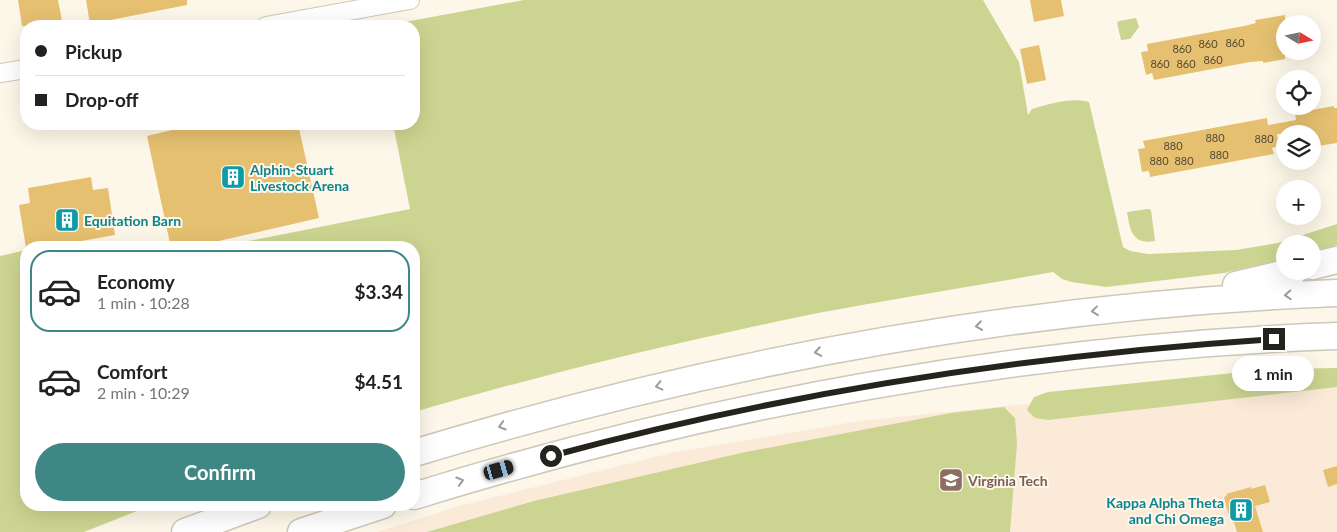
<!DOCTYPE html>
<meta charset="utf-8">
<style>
:root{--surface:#fff;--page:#f2f2f2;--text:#222;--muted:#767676;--line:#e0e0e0;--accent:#3f8785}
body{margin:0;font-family:Lato,sans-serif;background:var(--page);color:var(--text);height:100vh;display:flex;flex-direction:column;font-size:19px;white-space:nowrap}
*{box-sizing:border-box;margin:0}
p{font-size:16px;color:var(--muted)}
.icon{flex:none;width:28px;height:28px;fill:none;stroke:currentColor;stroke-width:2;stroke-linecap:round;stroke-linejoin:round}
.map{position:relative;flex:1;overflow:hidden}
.details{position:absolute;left:20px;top:241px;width:400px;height:270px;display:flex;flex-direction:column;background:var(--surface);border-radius:20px;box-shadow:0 5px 20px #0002}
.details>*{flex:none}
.banner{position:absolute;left:20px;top:20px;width:400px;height:110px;border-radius:20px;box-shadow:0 5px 20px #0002;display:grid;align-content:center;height:110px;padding:0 15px;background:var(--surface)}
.needle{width:32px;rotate:100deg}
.tools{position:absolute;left:1276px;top:15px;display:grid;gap:10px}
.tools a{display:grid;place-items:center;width:45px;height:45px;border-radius:50%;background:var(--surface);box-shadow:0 5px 20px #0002;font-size:25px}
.end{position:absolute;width:22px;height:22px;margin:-11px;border:6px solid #25231e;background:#fff;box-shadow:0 0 0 2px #fff}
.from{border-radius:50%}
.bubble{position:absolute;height:35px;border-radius:18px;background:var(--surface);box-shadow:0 5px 20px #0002;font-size:16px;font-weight:700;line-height:35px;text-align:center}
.car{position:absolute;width:15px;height:30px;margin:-15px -8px;border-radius:6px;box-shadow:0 0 4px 1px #0007;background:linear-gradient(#222 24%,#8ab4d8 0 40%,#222 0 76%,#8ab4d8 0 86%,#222 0)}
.banner b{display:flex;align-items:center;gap:18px;height:48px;font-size:19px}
.banner b+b{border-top:1px solid var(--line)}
.banner i{width:12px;height:12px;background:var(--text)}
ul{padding:9px 0 0;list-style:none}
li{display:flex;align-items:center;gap:15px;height:82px;margin:0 10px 8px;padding:0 5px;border:2px solid transparent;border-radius:20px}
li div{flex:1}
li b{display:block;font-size:19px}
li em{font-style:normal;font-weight:700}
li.current{border-color:var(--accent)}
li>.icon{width:45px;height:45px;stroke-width:1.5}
.primary-button{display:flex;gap:10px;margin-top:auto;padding:10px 15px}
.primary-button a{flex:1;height:58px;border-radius:30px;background:var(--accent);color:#fff;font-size:20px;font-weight:700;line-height:58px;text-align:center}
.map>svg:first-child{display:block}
.education{fill:#fbead8}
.green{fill:#ccd491}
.building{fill:#e5c071}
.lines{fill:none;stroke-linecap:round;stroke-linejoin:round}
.minor-casing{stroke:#cec7ba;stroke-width:20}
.highway-casing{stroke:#cec7ba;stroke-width:29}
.minor{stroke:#fff;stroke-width:18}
.highway{stroke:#fff;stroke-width:26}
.oneway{stroke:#9d9c9a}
.route{stroke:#25231e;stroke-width:6}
.labels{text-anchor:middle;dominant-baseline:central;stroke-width:4;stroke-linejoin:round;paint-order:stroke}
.number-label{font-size:11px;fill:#554a33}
.culture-label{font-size:14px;font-weight:bold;fill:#0d838f;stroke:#fdf7e9;text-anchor:start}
.education-label{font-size:14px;font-weight:bold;fill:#785e54;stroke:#fdf7e9;text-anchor:start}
</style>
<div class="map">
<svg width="1337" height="532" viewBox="0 0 1337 532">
<rect width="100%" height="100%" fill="#fdf7e9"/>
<!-- education -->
<path class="education" d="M1337 377V532H377L459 506 671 453 859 421 1143 392Z"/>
<!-- green -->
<path class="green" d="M524 0H983L1019 62 1028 115 1032 109C1049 104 1072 97 1089 102L1123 247 1130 251 1148 254 1236 250 1278 243 1337 224V245L1313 253 1312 244H1285V259L1224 273 1106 287 1072 282 1062 279 1053 272C975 286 896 298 818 313 682 341 547 373 414 412V248H213L410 209 393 124H414V26H383Z
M1136 18 1139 27 1130 39 1121 40 1117 23 1119 21Z
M1148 209 1151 210 1155 241C1133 245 1130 231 1127 212Z
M26 250V505H152L84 532H0V256Z
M1337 368V387L1048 420 1035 418 1027 410 1034 397 1048 392 1272 369Z
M1004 407 1015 418 1017 443 1010 532H427L534 501 741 453 951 413Z"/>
<!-- building -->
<path class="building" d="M18 0H58L63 26H22Z
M86 0H187V5L90 24Z
M1030 0H1061L1064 16 1034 22Z
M1285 15V59L1263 63V61L1250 62 1154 80 1152 73 1146 75 1141 52 1148 51 1147 44 1244 26 1256 23 1255 20Z
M1039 45 1046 80 1027 84 1020 49Z
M1334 106V108H1337V143L1312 147V134H1277L1279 146 1272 148 1274 154 1150 177 1149 171 1142 172 1138 149 1145 148 1143 141 1267 118 1268 125 1296 120 1295 113Z
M188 124H298L319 218 188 248H171L147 136 189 126Z
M91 177 93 190 108 188 115 235 43 248H26L19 205 30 203 28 188Z
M1337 466V484L1328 487 1323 470Z
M1265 485 1270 502 1255 506 1263 532H1237L1231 512 1228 513 1224 497 1227 496 1226 494 1251 487V489Z"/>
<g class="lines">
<defs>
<path id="minor" d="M266 26 410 0
M0 73 26 69"/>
<path id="highway" d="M1312 266 1337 260
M1236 285 1294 271
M414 453C714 362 1024 305 1337 293
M414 496C710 404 1027 347 1337 336
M185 532 258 505
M301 532 383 505"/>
</defs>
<!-- minor casing -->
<use href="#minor" class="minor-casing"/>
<!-- highway casing -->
<use href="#highway" class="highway-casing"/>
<!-- minor -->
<use href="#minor" class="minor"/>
<!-- highway -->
<use href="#highway" class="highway"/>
</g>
<!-- one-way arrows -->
<defs><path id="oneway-chevron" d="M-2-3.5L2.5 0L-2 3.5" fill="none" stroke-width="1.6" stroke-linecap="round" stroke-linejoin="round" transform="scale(1.25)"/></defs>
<g class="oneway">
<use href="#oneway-chevron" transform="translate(1288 295) rotate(177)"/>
<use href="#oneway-chevron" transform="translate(1095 311) rotate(174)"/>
<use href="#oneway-chevron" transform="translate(979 326) rotate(172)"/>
<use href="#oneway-chevron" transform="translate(818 352) rotate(170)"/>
<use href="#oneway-chevron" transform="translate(659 386) rotate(167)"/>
<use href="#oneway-chevron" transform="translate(502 426) rotate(164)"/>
<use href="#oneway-chevron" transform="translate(460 481) rotate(-17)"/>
</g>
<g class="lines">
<!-- route -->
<path class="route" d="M551 456C787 392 1030 355 1274 339"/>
</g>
<!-- icons -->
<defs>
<symbol id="building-square" viewBox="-11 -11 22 22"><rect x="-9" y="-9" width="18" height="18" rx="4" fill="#0f9aa8" stroke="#fdf7e9"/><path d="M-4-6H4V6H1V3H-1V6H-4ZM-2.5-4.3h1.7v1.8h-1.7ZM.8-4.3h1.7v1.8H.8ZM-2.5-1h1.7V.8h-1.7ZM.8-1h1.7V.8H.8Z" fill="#fff"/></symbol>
<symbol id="university-square" viewBox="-11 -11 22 22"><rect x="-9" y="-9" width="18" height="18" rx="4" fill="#8d6e63" stroke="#fdf7e9"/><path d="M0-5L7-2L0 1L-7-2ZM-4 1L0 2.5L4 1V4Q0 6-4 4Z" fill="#fff"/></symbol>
</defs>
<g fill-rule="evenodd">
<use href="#building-square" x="219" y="163" width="28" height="28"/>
<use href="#building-square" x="53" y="206" width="28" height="28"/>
<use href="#university-square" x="937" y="466" width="28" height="28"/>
<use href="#building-square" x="1227" y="496" width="28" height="28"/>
</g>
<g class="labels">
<!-- number labels -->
<g class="number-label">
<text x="1235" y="42">860</text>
<text x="1208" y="43">860</text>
<text x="1182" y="48">860</text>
<text x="1213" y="59">860</text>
<text x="1160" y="63">860</text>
<text x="1186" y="63">860</text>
<text x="1215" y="137">880</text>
<text x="1264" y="138">880</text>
<text x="1173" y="145">880</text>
<text x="1219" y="154">880</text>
<text x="1159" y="160">880</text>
<text x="1184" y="160">880</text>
</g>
<!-- culture labels -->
<g class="culture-label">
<text x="250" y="169">Alphin-Stuart<tspan x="250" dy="16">Livestock Arena</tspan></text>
<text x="84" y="220">Equitation Barn</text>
<text x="1224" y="502" text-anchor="end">Kappa Alpha Theta<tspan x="1224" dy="16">and Chi Omega</tspan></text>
</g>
<!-- education labels -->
<g class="education-label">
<text x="968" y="480">Virginia Tech</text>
</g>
</g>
</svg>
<div class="tools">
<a><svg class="needle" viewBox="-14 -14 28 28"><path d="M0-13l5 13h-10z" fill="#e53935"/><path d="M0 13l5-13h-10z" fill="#767676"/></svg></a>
<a><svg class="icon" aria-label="locate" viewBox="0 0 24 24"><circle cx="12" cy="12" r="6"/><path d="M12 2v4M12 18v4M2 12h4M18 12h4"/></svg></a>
<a><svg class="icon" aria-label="layers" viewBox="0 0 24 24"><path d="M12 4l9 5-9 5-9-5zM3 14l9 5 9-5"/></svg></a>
<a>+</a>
<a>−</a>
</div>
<i class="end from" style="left:551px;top:456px"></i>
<i class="end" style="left:1274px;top:339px"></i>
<div class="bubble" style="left:1232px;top:356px;width:82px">1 min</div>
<i class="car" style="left:499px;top:470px;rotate:74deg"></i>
<div class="banner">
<b><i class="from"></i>Pickup</b>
<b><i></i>Drop-off</b>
</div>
<section class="details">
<ul>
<li class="current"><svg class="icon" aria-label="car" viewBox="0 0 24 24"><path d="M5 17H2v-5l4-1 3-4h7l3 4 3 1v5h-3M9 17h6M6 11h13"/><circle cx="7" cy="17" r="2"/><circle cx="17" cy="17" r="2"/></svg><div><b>Economy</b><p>1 min · 10:28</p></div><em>$3.34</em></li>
<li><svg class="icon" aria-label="car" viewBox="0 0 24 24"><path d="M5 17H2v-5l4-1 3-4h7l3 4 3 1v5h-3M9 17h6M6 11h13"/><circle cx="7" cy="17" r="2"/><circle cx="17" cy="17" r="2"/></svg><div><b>Comfort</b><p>2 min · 10:29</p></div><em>$4.51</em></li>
</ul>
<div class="primary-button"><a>Confirm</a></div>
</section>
</div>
